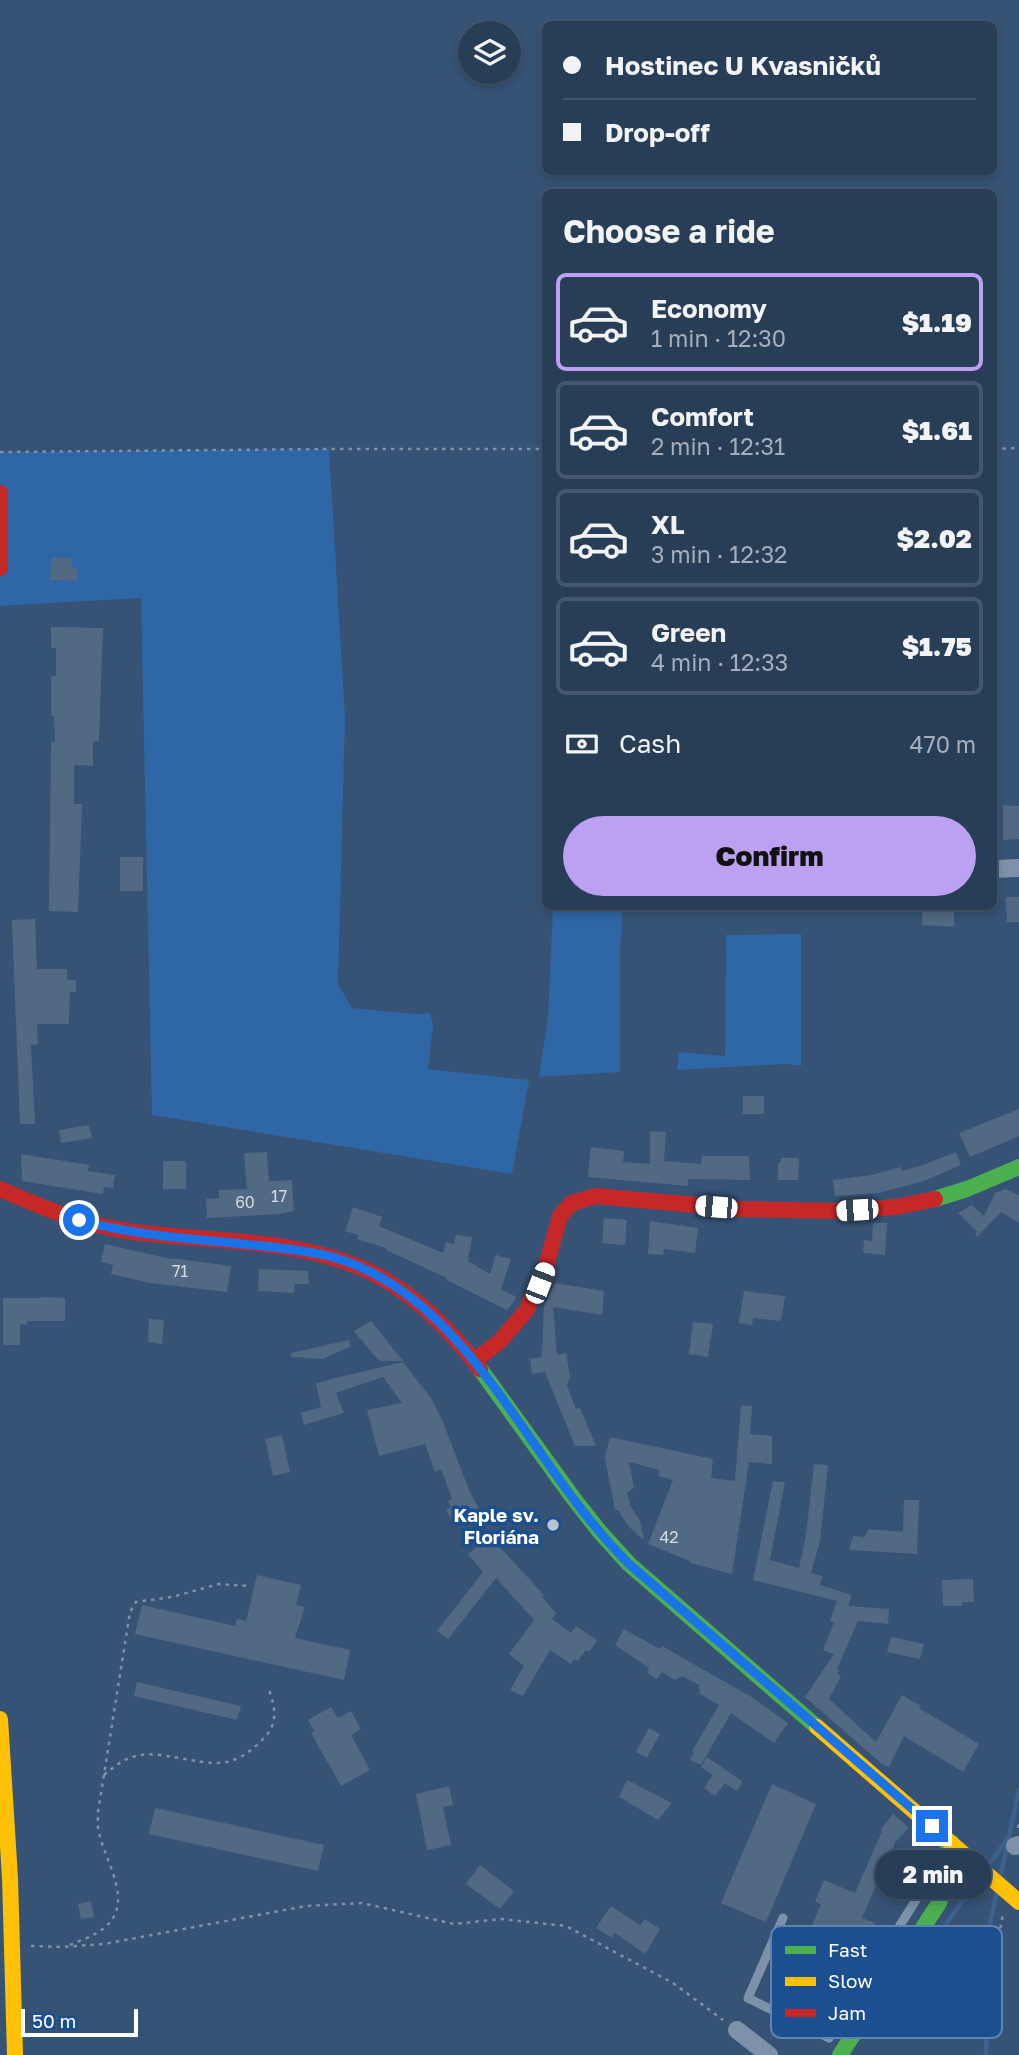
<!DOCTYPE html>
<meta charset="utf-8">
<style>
:root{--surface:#283e57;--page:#30455d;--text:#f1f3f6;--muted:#a5aeba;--line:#44576d;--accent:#bca0f2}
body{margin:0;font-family:"Golos Text",sans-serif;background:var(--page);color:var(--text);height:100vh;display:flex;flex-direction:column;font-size:26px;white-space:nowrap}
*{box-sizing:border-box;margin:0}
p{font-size:23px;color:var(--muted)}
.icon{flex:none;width:38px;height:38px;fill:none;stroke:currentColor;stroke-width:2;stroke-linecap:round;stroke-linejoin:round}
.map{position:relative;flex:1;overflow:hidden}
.details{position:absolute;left:542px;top:189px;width:455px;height:721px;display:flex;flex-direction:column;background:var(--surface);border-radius:10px;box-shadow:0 4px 10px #0003,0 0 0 2px var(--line)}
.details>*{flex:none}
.guide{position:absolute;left:542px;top:21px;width:455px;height:154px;border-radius:10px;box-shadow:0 4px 10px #0003,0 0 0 2px var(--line);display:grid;align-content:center;height:154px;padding:0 21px;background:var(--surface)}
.controls{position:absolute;left:458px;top:21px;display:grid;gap:14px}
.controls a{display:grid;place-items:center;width:63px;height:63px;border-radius:50%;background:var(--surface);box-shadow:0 4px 10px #0003,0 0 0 2px var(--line);font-size:35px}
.scale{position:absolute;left:21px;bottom:18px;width:117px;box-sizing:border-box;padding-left:7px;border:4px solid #fff;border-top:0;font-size:19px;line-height:24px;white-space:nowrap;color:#fff;-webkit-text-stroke:5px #1b4f8f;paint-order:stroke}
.end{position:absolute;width:32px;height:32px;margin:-16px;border:9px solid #1a73e8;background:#fff;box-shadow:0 0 0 4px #fff}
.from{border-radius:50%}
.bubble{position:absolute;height:49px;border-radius:24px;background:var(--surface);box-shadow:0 4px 10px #0003,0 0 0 2px var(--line);font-size:23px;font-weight:800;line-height:49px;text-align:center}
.car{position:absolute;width:21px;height:42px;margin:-21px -10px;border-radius:9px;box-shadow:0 0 5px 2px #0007;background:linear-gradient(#fff 24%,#345 0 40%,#fff 0 76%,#345 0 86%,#fff 0)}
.guide b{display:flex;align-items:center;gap:24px;height:66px;font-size:26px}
.guide b+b{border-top:2px solid var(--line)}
.guide i{width:18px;height:18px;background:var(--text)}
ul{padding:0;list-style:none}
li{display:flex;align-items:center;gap:21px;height:98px;margin:0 14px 10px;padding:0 7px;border:4px solid var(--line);border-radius:10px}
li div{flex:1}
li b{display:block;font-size:26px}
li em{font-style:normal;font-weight:800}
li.current{border-color:var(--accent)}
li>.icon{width:63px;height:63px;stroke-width:1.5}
h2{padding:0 21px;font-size:32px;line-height:84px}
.pay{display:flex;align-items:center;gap:18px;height:77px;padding:0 21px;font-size:26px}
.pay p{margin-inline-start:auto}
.action{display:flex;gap:14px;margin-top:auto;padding:14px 21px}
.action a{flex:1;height:80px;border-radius:42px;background:var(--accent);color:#111;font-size:28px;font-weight:800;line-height:80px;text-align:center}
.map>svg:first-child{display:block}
.green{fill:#2f66a5}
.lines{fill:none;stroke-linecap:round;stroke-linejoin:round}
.stream{stroke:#3b618d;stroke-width:4.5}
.building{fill:#526984}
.path{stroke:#7d92a8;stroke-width:2.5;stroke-dasharray:3.5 5;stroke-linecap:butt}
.lane{stroke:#7d92a8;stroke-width:9}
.street{stroke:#7d92a8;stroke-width:18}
.fast{stroke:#4caf50;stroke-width:16}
.slow{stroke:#ffc107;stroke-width:16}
.jam{stroke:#c62828;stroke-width:16}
.route{stroke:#1a73e8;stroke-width:9}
.poi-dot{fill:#b9c2ce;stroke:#1b4f8f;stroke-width:2.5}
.labels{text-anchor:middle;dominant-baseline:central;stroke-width:7;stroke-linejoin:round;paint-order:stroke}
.number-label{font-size:16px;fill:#d4dae0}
.poi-label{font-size:19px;font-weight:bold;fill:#fff;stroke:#1b4f8f;text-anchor:end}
.key{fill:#1b4f8f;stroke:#5f84b1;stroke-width:2}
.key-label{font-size:19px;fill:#fff}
</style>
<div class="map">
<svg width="1019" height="2055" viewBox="0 0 1019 2055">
<rect width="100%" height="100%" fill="#365274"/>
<!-- green -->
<path class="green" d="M329 449 345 717 338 984 352 1008 416 1014 430 1013 433 1024 428 1069 529 1080 512 1174 152 1115 141 598 0 606V452Z
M553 907H623L620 949V1072L539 1077 548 1017Z
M801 934V1066L785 1064 677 1070 679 1052 725 1056 726 935Z"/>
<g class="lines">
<!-- stream -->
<path class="stream" d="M988 1866 1009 1836
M1001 1873 1019 1790
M866 2037 978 1879
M986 2055 989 1927 997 1892"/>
</g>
<!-- building -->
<path class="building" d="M51 558H72V568H78V581L50 580Z
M51 627 103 628 99 741H93V766L74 765V804H82L78 912 49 911 51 742H55L54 716H51V676H56V648H51Z
M1003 805 1019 806V839L1003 840Z
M120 857H143V891H120Z
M1006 897H1019V922H1007Z
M922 906H954V927L922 925Z
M35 919 37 969H67V980H76V992H70L69 1024H37L38 1044 31 1045 35 1124H20L12 920Z
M743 1096H764V1114H743Z
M1019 1109V1136L970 1157 959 1133Z
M89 1125 92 1138 61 1143 59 1130Z
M650 1131 666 1132 664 1161 701 1164 702 1156H749L750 1180 688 1179V1186L588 1177 591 1147 624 1151 623 1162 650 1164Z
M267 1152 269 1181 292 1180 294 1211 279 1214 207 1218 206 1199 219 1198V1190L247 1189 244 1153Z
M956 1152 961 1165 924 1181 878 1193 835 1196 833 1180 871 1175 901 1167 902 1171 923 1165Z
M21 1154 89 1165 88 1171 115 1175 113 1188 104 1187 103 1194 22 1181Z
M781 1158H799L798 1180H778V1163H780Z
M163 1161H186V1189H163Z
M1005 1189 1019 1195V1223L1001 1212 977 1237 975 1236 977 1231 958 1213 972 1205 984 1216 995 1193Z
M353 1207 382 1217 379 1226 443 1253 446 1242 454 1244 456 1235 472 1237 468 1261 490 1274 496 1255 511 1259 501 1289 516 1297 513 1303 507 1310 447 1280V1278L386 1250V1248L357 1239 359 1235 345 1231Z
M604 1218 627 1220 625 1245 602 1243Z
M650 1221 698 1228 695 1253 664 1249 663 1255 648 1254Z
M873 1223H887L885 1255 863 1253 864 1240 872 1241Z
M105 1244 171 1259V1258L231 1266 227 1292 150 1283 111 1274 113 1265 101 1262Z
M259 1269 308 1271 309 1284H295L294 1293 258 1291Z
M555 1283 604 1291 602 1315 553 1307 557 1355 566 1353 570 1377 567 1386 576 1409 580 1408 596 1446H575L545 1372 532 1374 530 1359 542 1357 544 1306Z
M744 1291 785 1296 781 1321 753 1318 752 1325 739 1323Z
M41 1297 65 1298V1321H27V1325L20 1324V1345H3V1298H41Z
M149 1319 164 1320 162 1344 148 1342Z
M371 1321 403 1361H379L354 1331Z
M693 1322 713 1324 708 1357 689 1354Z
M349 1340 351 1346 323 1359 291 1357V1353Z
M403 1362 431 1398 443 1422 469 1490 481 1513 461 1525 457 1518 452 1520 446 1510 451 1507 448 1501 452 1499 441 1469 435 1472 425 1444 379 1456 367 1410 402 1403 383 1377 336 1393 344 1413 304 1425 301 1413 321 1407 316 1384 335 1378Z
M741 1405 752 1406 750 1434 772 1436V1464L749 1462 732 1574 690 1563V1561L648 1544 673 1480 658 1476 660 1470 629 1462 634 1487 627 1493 630 1505 640 1521 644 1540 629 1527 618 1510H615L605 1458 610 1437 713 1459 711 1478 735 1481Z
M282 1435 290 1472 273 1476 265 1439Z
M814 1464 828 1465 820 1541 811 1573 822 1576 820 1585 852 1595 848 1606 889 1609 888 1624 858 1621 837 1669 840 1670 837 1674 841 1676 829 1699 876 1742 902 1695 921 1706 919 1708 979 1744 963 1772 904 1736 889 1767 882 1764 805 1697 834 1654 823 1650 834 1622 830 1621 837 1601 753 1580 773 1481 785 1482 770 1560 799 1568 806 1535Z
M904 1500H919L917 1554 849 1550 853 1536 864 1537 869 1529 903 1532Z
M494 1541 544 1595 542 1597 556 1613 552 1619 571 1633 576 1626 597 1640 590 1651H585L578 1661 574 1659 571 1664 550 1650 523 1696 510 1690 524 1666 509 1654 534 1620 496 1578 448 1639 437 1631 483 1572 468 1554 481 1543 486 1548Z
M257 1575 301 1585 296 1605 305 1607 295 1638 350 1650 344 1680 135 1634 142 1605 235 1626 237 1619 246 1621Z
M973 1579 974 1602H962V1606H943L942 1580Z
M624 1629 660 1649 662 1646 750 1696 788 1723 774 1743 731 1713 701 1765 690 1760 694 1753 692 1751 719 1705 700 1694 699 1685 683 1676 675 1680 662 1672 657 1679 647 1673 649 1668 615 1645Z
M891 1637 924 1644 920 1659 887 1652Z
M137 1682 241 1706 237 1720 134 1696Z
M331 1707 338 1718 351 1711 361 1729 351 1735 370 1770 341 1786 311 1733 314 1731 308 1720Z
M649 1728 660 1734 647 1758 636 1752Z
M707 1757 743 1782 737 1791 725 1783 715 1796 704 1788 713 1775 701 1767Z
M627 1780 633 1783 672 1803 658 1820 619 1797Z
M772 1784 816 1804 766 1922 721 1903Z
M449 1786 453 1805 443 1807 451 1845 427 1850 416 1794Z
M155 1808 324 1845 318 1871 149 1834Z
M893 1814 909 1828 896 1841 889 1855 862 1918 875 1923 870 1937 856 1932 829 1997 789 1981 821 1904 815 1902 824 1880 855 1893 882 1831 881 1829Z
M480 1865 514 1891 500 1909 466 1884Z
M91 1901 94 1917 81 1919 78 1904Z
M611 1906 640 1925 645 1919 660 1929 645 1954 615 1933 612 1938 596 1928Z"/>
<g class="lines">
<!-- path -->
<path class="path" d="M994 449 1019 448
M0 452 329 449H546
M104 1775C116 1765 126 1757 141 1755 152 1753 164 1756 174 1757 213 1764 232 1771 263 1739 278 1724 276 1709 269 1690
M1018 1828 1019 1820
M70 1945C81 1940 95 1936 104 1928 135 1904 106 1863 99 1833 97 1826 98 1819 98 1812L130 1612 136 1602 172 1597 219 1584 248 1586
M997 1945 1003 1914
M31 1946 63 1947 104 1944 306 1906 362 1903 454 1924 501 1919 566 1926 673 1983 723 2020"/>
<!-- lane -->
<path class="lane" d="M783 1918 748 1998 829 2038 938 1865"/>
<!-- street -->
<path class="street" d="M994 869 1019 868
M1015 1846 1019 1845
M737 2030 769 2055"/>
<!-- fast -->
<path class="fast" d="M935 1199 967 1189 1019 1167
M480 1369 571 1495 599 1531 629 1564 817 1727
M840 2055 939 1903 946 1882 941 1861 952 1843"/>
<!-- slow -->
<path class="slow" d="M0 1719 10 1878 15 2055
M817 1727 1019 1902"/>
<!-- jam -->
<path class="jam" d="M0 493V568
M0 1189C39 1206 79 1223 121 1230 201 1243 288 1236 364 1269 411 1290 449 1328 480 1369
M475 1360 499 1342 526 1311 546 1266 560 1216 572 1203 596 1196 740 1209 837 1211 896 1207 935 1199"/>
</g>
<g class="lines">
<!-- route -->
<path class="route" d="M79 1220C139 1237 201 1239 263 1246 287 1249 312 1251 336 1258 431 1287 486 1375 540 1452 567 1491 595 1530 629 1564L932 1826"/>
</g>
<!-- markers -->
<circle class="poi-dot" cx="553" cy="1525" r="7"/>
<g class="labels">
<!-- number labels -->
<g class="number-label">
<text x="279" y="1196">17</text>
<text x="245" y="1202">60</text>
<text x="180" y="1271">71</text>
<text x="669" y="1537">42</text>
</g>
<!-- poi labels -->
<g class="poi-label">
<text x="539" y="1514">Kaple sv.<tspan x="539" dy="22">Floriána</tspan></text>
</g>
</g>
<!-- legend -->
<rect x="771" y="1926" width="231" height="112" rx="10" class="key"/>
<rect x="785" y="1946" width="31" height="8" fill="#4caf50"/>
<rect x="785" y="1977" width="31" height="9" fill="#ffc107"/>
<rect x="785" y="2009" width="31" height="8" fill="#c62828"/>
<g class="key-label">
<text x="828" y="1957">Fast</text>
<text x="828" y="1988">Slow</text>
<text x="828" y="2020">Jam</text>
</g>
</svg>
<div class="controls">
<a><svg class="icon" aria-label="layers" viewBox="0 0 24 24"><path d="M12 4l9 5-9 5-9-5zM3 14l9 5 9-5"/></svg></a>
</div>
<div class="scale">50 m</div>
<i class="end from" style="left:79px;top:1220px"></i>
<i class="end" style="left:932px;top:1826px"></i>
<div class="bubble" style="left:875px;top:1850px;width:116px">2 min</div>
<i class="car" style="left:716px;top:1207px;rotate:275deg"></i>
<i class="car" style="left:857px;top:1210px;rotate:266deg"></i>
<i class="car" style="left:540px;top:1283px;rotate:21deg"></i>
<div class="guide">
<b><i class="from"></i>Hostinec U Kvasničků</b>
<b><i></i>Drop-off</b>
</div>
<section class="details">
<h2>Choose a ride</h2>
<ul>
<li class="current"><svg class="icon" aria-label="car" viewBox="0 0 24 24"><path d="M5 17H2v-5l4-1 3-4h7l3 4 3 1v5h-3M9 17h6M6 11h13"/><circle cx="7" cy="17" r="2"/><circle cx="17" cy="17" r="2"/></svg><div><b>Economy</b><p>1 min · 12:30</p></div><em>$1.19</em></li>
<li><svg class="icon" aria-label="car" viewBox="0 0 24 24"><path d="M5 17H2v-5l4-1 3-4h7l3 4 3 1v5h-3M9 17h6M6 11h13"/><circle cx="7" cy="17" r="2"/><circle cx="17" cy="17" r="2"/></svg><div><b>Comfort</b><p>2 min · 12:31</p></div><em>$1.61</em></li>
<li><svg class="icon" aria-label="car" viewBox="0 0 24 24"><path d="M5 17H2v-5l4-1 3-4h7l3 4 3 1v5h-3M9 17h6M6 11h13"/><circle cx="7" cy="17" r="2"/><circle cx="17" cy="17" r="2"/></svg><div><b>XL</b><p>3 min · 12:32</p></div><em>$2.02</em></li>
<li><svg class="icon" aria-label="car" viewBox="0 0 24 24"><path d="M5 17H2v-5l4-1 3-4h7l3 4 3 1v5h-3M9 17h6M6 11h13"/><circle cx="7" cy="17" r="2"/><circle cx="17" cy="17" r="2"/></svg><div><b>Green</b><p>4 min · 12:33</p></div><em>$1.75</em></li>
</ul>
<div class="pay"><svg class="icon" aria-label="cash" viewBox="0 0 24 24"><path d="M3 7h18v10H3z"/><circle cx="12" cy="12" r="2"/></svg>Cash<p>470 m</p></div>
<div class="action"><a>Confirm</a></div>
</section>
</div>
